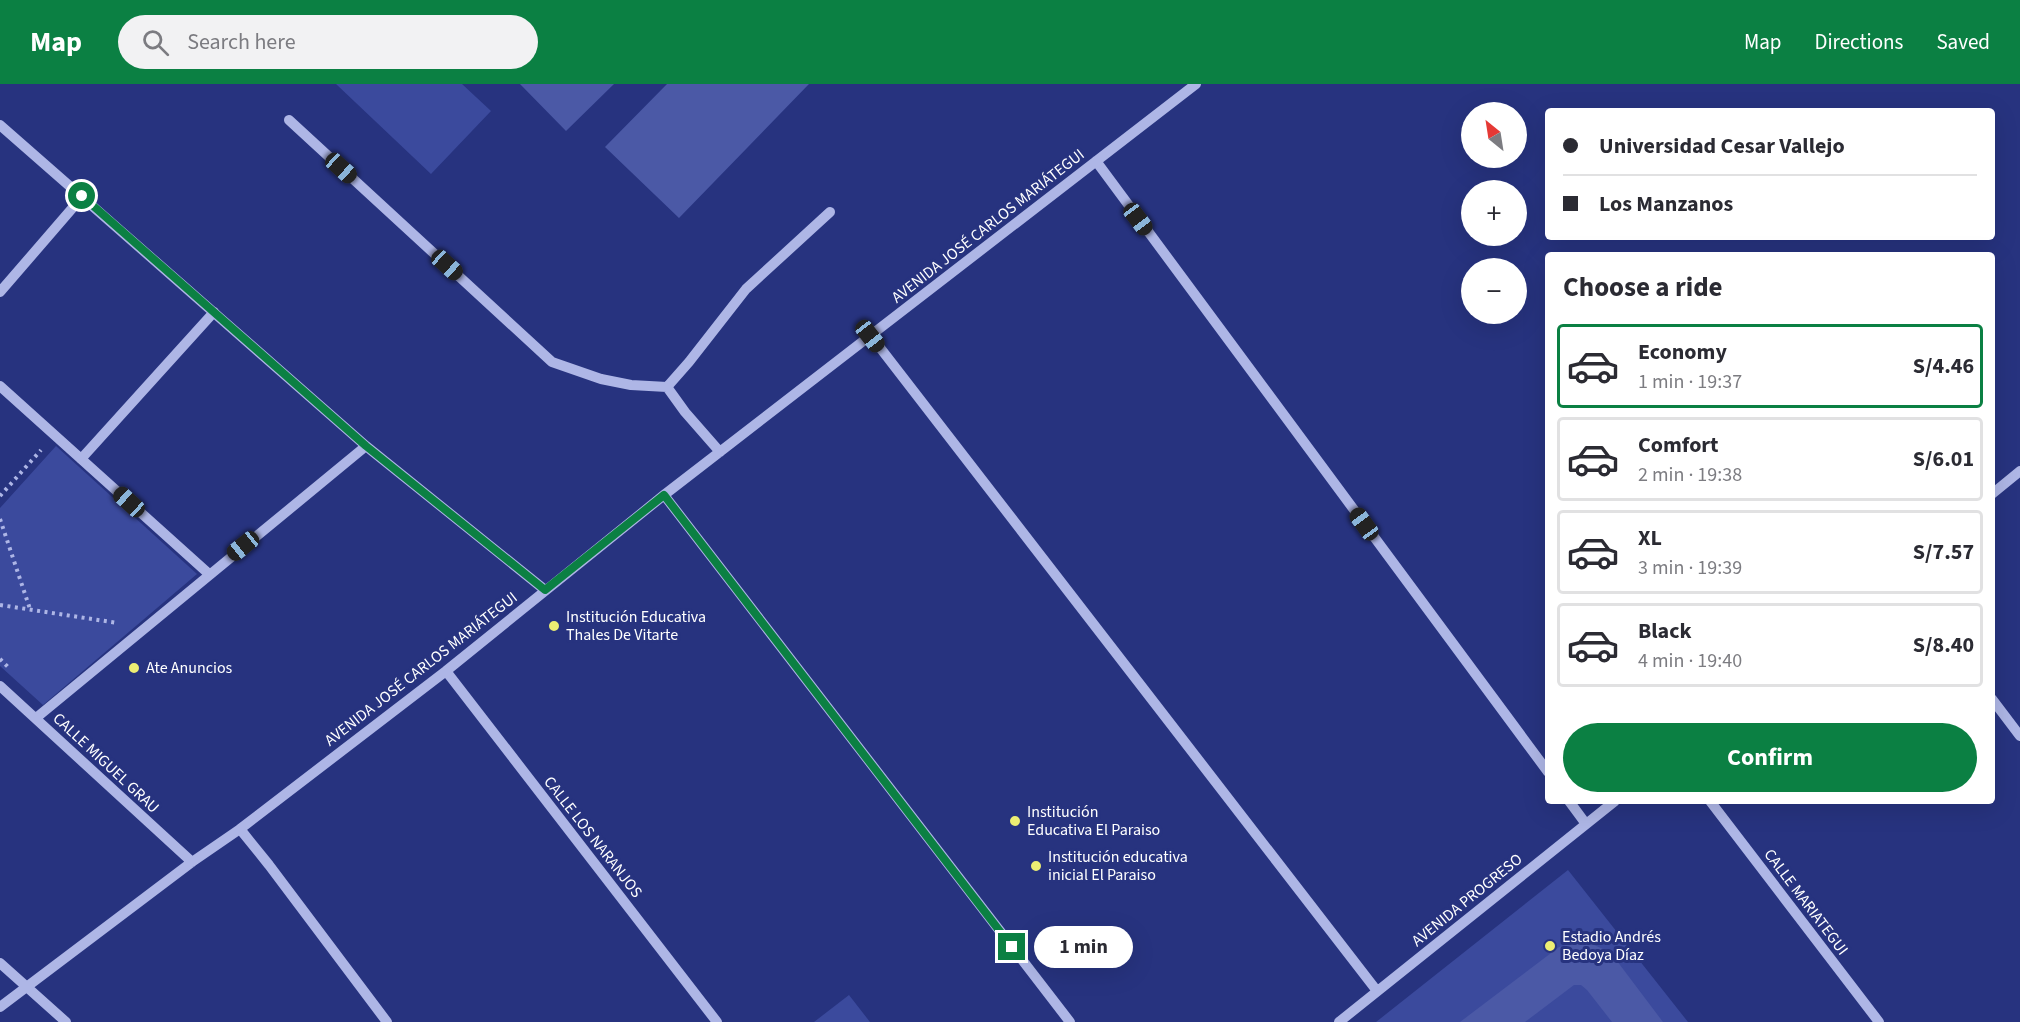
<!DOCTYPE html>
<meta charset="utf-8">
<style>
:root{--surface:#fff;--page:#f2f2f3;--text:#2b2b33;--muted:#7c7c81;--line:#e1e1e2;--accent:#0b8043}
body{margin:0;font-family:"Source Sans 3",sans-serif;background:var(--page);color:var(--text);height:100vh;display:flex;flex-direction:column;font-size:22px;white-space:nowrap}
*{box-sizing:border-box;margin:0}
p{font-size:20px;color:var(--muted)}
.icon{flex:none;width:33px;height:33px;fill:none;stroke:currentColor;stroke-width:2;stroke-linecap:round;stroke-linejoin:round}
.map{position:relative;flex:1;overflow:hidden}
.sheet{position:absolute;left:1545px;top:168px;width:450px;height:552px;display:flex;flex-direction:column;background:var(--surface);border-radius:6px;box-shadow:0 6px 24px #0002}
.sheet>*{flex:none}
.hud{position:absolute;left:1545px;top:24px;width:450px;height:132px;border-radius:6px;box-shadow:0 6px 24px #0002;display:grid;align-content:center;height:132px;padding:0 18px;background:var(--surface)}
.needle{width:39px;rotate:330deg}
.controls{position:absolute;left:1461px;top:18px;display:grid;gap:12px}
.controls a{display:grid;place-items:center;width:66px;height:66px;border-radius:50%;background:var(--surface);box-shadow:0 6px 24px #0002;font-size:30px}
.end{position:absolute;width:27px;height:27px;margin:-14px;border:8px solid #0b8043;background:#fff;box-shadow:0 0 0 3px #fff}
.from{border-radius:50%}
.bubble{position:absolute;height:42px;border-radius:21px;background:var(--surface);box-shadow:0 6px 24px #0002;font-size:20px;font-weight:700;line-height:42px;text-align:center}
.car{position:absolute;width:18px;height:36px;margin:-18px -9px;border-radius:8px;box-shadow:0 0 4px 2px #0007;background:linear-gradient(#222 24%,#8ab4d8 0 40%,#222 0 76%,#8ab4d8 0 86%,#222 0)}
.hud b{display:flex;align-items:center;gap:21px;height:57px;font-size:22px}
.hud b+b{border-top:2px solid var(--line)}
.hud i{width:15px;height:15px;background:var(--text)}
ul{padding:0;list-style:none}
li{display:flex;align-items:center;gap:18px;height:84px;margin:0 12px 9px;padding:0 6px;border:3px solid var(--line);border-radius:6px}
li div{flex:1}
li b{display:block;font-size:22px}
li em{font-style:normal;font-weight:700}
li.active{border-color:var(--accent)}
li>.icon{width:54px;height:54px;stroke-width:1.5}
h2{padding:0 18px;font-size:27px;line-height:72px}
.button{display:flex;gap:12px;margin-top:auto;padding:12px 18px}
.button a{flex:1;height:69px;border-radius:36px;background:var(--accent);color:#fff;font-size:24px;font-weight:700;line-height:69px;text-align:center}
header{display:flex;align-items:center;gap:36px;box-sizing:border-box;height:84px;padding:0 30px;background:var(--accent);color:#fff}
header strong{font-size:28px}
nav{display:flex;gap:33px;margin-inline-start:auto;font-size:21px}
.search{width:420px;height:54px;background:var(--page);display:flex;align-items:center;gap:15px;box-sizing:border-box;padding:0 21px;border-radius:33px;color:var(--muted);font-size:22px}
.map>svg:first-child{display:block}
.green{fill:#3b4a9d}
.building{fill:#4b59a6}
.lines{fill:none;stroke-linecap:round;stroke-linejoin:round}
.path{stroke:#aeb6e6;stroke-width:4;stroke-dasharray:3 4.5;stroke-linecap:butt}
.minor{stroke:#aeb6e6;stroke-width:10}
.route{stroke:#0b8043;stroke-width:8}
.poi-dot{fill:#edee73;stroke:#27337f;stroke-width:2}
.labels{text-anchor:middle;dominant-baseline:central;stroke-width:6;stroke-linejoin:round;paint-order:stroke}
.street-label{font-size:16px;fill:#fff;stroke:#27337f}
.poi-label{font-size:16px;fill:#fff;stroke:#27337f;text-anchor:start}
</style>
<header>
<strong>Map</strong>
<div class="search"><svg class="icon" aria-label="search" viewBox="0 0 24 24"><circle cx="10" cy="10" r="6"/><path d="M15 15l6 6"/></svg>Search here</div>
<nav><a>Map</a><a>Directions</a><a>Saved</a></nav>
</header>
<div class="map">
<svg width="2020" height="938" viewBox="0 0 2020 938">
<rect width="100%" height="100%" fill="#27337f"/>
<!-- green -->
<path class="green" d="M336 0H462L491 27 431 90Z
M56 362 197 490 43 621 0 582V424Z
M1568 786 1688 938H1376Z
M849 911 870 938H814Z"/>
<!-- building -->
<path class="building" d="M520 0H614L566 47Z
M667 0H809L679 134 605 63Z
M1583 856 1603 865 1617 877 1663 938H1612L1587 906 1581 901H1574L1525 938H1460L1559 863Z"/>
<g class="lines">
<!-- path -->
<path class="path" d="M0 412 41 366
M0 435 30 525
M0 521 118 539
M0 575 8 583"/>
<!-- minor -->
<path class="minor" d="M289 36 552 278 601 295 631 301 667 303 685 328 720 368
M0 41 366 362 545 506
M1096 77 1548 688
M0 208 82 113
M871 252 1377 907
M0 302 209 490
M667 303 689 278 746 205 830 128
M81 375 214 228
M1992 410 2020 387
M664 411 1070 938
M446 587 717 938
M0 602 192 778
M1992 615 2020 652
M36 634 366 362
M1569 717 1586 740
M1710 717 1879 938
M240 745 269 781 387 938
M0 879 66 938
M0 923 192 778 240 745 446 587 664 411 1196 0
M1339 938 1615 717"/>
</g>
<g class="lines">
<!-- route -->
<path class="route" d="M82 112 366 362 545 506 664 411 1012 863"/>
</g>
<!-- markers -->
<g class="poi-dot">
<circle cx="554" cy="542" r="6"/>
<circle cx="134" cy="584" r="6"/>
<circle cx="1015" cy="737" r="6"/>
<circle cx="1036" cy="782" r="6"/>
<circle cx="1550" cy="862" r="6"/>
</g>
<g class="labels">
<!-- street labels -->
<g class="street-label">
<text transform="translate(988 142) rotate(-38)">AVENIDA JOSÉ CARLOS MARIÁTEGUI</text>
<text transform="translate(421 585) rotate(-38)">AVENIDA JOSÉ CARLOS MARIÁTEGUI</text>
<text transform="translate(106 679) rotate(43)">CALLE MIGUEL GRAU</text>
<text transform="translate(593 753) rotate(52)">CALLE LOS NARANJOS</text>
<text transform="translate(1467 816) rotate(-39)">AVENIDA PROGRESO</text>
<text transform="translate(1806 818) rotate(53)">CALLE MARIATEGUI</text>
</g>
<!-- poi labels -->
<g class="poi-label">
<text x="566" y="533">Institución Educativa<tspan x="566" dy="18">Thales De Vitarte</tspan></text>
<text x="146" y="584">Ate Anuncios</text>
<text x="1027" y="728">Institución<tspan x="1027" dy="18">Educativa El Paraiso</tspan></text>
<text x="1048" y="773">Institución educativa<tspan x="1048" dy="18">inicial El Paraiso</tspan></text>
<text x="1562" y="853">Estadio Andrés<tspan x="1562" dy="18">Bedoya Díaz</tspan></text>
</g>
</g>
</svg>
<div class="controls">
<a><svg class="needle" viewBox="-14 -14 28 28"><path d="M0-13l5 13h-10z" fill="#e53935"/><path d="M0 13l5-13h-10z" fill="#7c7c81"/></svg></a>
<a>+</a>
<a>−</a>
</div>
<i class="end from" style="left:82px;top:112px"></i>
<i class="end" style="left:1012px;top:863px"></i>
<div class="bubble" style="left:1034px;top:842px;width:99px">1 min</div>
<i class="car" style="left:341px;top:84px;rotate:132deg"></i>
<i class="car" style="left:1138px;top:135px;rotate:143deg"></i>
<i class="car" style="left:447px;top:181px;rotate:132deg"></i>
<i class="car" style="left:870px;top:252px;rotate:142deg"></i>
<i class="car" style="left:129px;top:418px;rotate:312deg"></i>
<i class="car" style="left:1364px;top:440px;rotate:324deg"></i>
<i class="car" style="left:243px;top:462px;rotate:231deg"></i>
<div class="hud">
<b><i class="from"></i>Universidad Cesar Vallejo</b>
<b><i></i>Los Manzanos</b>
</div>
<section class="sheet">
<h2>Choose a ride</h2>
<ul>
<li class="active"><svg class="icon" aria-label="car" viewBox="0 0 24 24"><path d="M5 17H2v-5l4-1 3-4h7l3 4 3 1v5h-3M9 17h6M6 11h13"/><circle cx="7" cy="17" r="2"/><circle cx="17" cy="17" r="2"/></svg><div><b>Economy</b><p>1 min · 19:37</p></div><em>S/4.46</em></li>
<li><svg class="icon" aria-label="car" viewBox="0 0 24 24"><path d="M5 17H2v-5l4-1 3-4h7l3 4 3 1v5h-3M9 17h6M6 11h13"/><circle cx="7" cy="17" r="2"/><circle cx="17" cy="17" r="2"/></svg><div><b>Comfort</b><p>2 min · 19:38</p></div><em>S/6.01</em></li>
<li><svg class="icon" aria-label="car" viewBox="0 0 24 24"><path d="M5 17H2v-5l4-1 3-4h7l3 4 3 1v5h-3M9 17h6M6 11h13"/><circle cx="7" cy="17" r="2"/><circle cx="17" cy="17" r="2"/></svg><div><b>XL</b><p>3 min · 19:39</p></div><em>S/7.57</em></li>
<li><svg class="icon" aria-label="car" viewBox="0 0 24 24"><path d="M5 17H2v-5l4-1 3-4h7l3 4 3 1v5h-3M9 17h6M6 11h13"/><circle cx="7" cy="17" r="2"/><circle cx="17" cy="17" r="2"/></svg><div><b>Black</b><p>4 min · 19:40</p></div><em>S/8.40</em></li>
</ul>
<div class="button"><a>Confirm</a></div>
</section>
</div>
